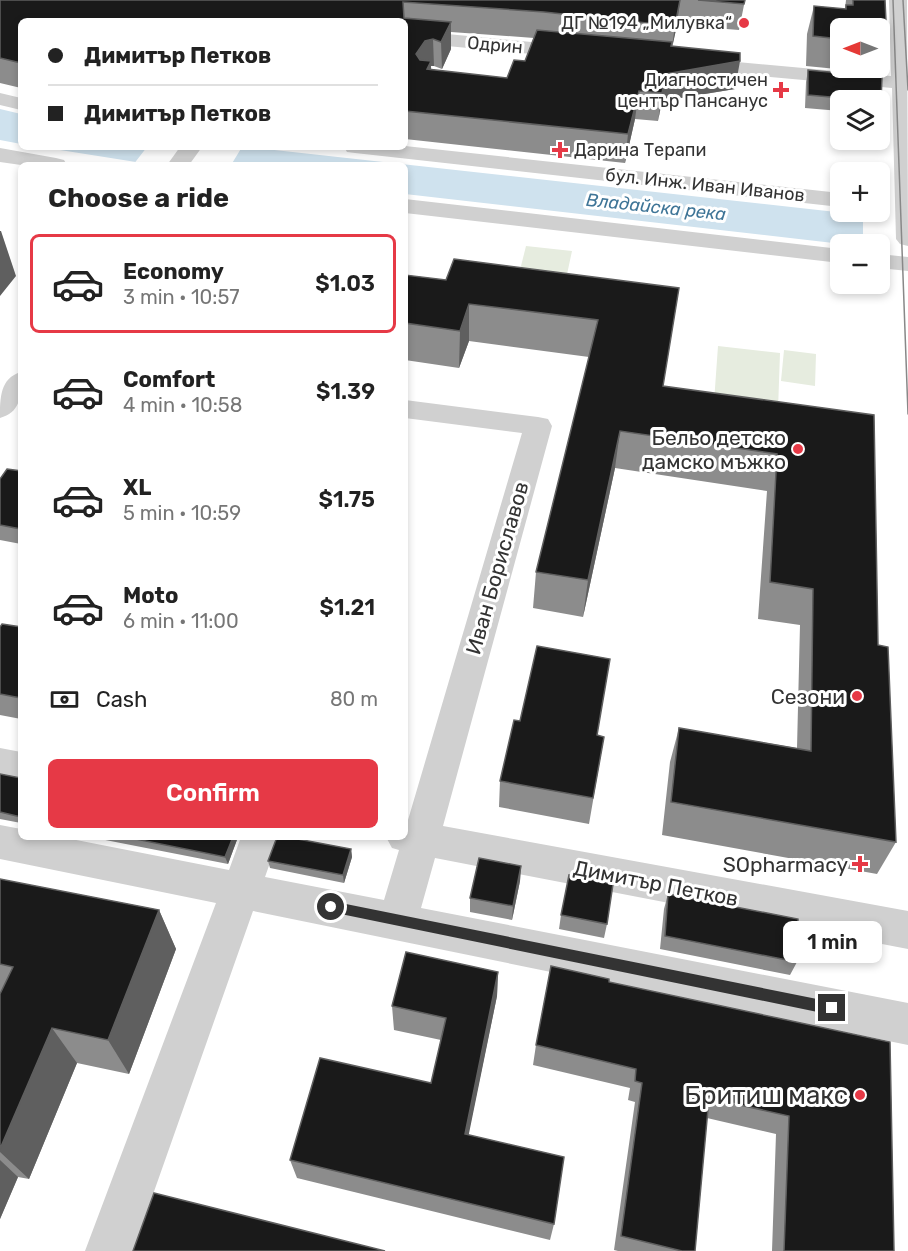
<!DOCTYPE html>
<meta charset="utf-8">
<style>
:root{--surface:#fff;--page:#f6f6f6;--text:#222;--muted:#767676;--line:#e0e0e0;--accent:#e63946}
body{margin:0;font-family:Rubik,sans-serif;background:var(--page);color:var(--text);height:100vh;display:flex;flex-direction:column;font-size:22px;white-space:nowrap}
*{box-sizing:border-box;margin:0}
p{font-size:20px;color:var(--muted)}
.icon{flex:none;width:33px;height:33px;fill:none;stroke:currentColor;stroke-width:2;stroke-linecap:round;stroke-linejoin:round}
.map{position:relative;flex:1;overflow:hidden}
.panel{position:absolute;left:18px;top:162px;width:390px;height:678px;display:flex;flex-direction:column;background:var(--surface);border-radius:9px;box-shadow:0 3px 9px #0003}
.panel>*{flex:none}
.top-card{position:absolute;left:18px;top:18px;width:390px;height:132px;border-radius:9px;box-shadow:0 3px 9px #0003;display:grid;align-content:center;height:132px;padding:0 30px;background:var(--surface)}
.needle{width:39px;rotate:270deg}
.buttons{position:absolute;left:830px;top:18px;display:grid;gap:12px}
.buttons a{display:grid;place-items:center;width:60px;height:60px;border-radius:9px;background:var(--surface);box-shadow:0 3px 9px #0003;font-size:30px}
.end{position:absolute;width:27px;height:27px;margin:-14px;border:8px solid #333;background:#fff;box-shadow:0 0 0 3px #fff}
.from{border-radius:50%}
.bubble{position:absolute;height:42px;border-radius:9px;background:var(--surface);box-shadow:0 3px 9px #0003;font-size:20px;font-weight:600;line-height:42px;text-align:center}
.top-card b{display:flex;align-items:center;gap:21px;height:57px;font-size:22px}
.top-card b+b{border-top:2px solid var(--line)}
.top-card i{width:15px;height:15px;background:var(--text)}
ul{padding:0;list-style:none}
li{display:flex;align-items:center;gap:18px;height:99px;margin:0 12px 9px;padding:0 18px;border:3px solid transparent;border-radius:9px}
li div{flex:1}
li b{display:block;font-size:22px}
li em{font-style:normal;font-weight:600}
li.current{border-color:var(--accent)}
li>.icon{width:54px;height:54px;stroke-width:1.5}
h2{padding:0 30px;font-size:27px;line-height:72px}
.pay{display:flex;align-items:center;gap:15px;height:66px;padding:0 30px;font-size:22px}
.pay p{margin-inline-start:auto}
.action{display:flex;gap:12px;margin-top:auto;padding:12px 30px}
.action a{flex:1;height:69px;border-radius:9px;background:var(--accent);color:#fff;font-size:24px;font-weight:600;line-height:69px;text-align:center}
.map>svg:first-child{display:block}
.green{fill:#e6ecdf}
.water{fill:#cfe2ee}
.pier{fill:#fff}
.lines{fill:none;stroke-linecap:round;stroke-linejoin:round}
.minor{fill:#d0d0d0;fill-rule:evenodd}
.tram{stroke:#888;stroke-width:1.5}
.wall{fill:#8c8c8c;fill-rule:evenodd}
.shaded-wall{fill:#5f5f5f}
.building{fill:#1a1a1a;stroke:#5f5f5f;stroke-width:1.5}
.route{fill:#333}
.poi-dot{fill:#e63946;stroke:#fff;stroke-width:2}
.labels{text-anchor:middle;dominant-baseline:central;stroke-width:6;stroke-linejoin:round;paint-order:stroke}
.far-poi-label{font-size:18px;fill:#333;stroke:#fff;text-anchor:end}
.far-street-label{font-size:18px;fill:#333;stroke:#fff}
.far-water-label{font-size:18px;font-style:italic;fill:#3f7597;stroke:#fff}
.poi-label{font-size:21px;fill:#333;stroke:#fff;text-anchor:end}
.street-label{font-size:21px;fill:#333;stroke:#fff}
.near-poi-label{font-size:26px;fill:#333;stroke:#fff;text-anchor:end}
</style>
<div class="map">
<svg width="908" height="1251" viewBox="0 0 908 1251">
<rect width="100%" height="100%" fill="#fff"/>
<!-- green -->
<path class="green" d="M526 246 572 251 566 279 519 274Z
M718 346 780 353 778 410 714 402Z
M784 350 816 354 815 386 781 381Z"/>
<!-- water -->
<path class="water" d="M0 109 21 114V144L0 140Z
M41 147H247L863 215 879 244H842L405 194V165H155Z"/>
<!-- pier -->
<path class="pier" d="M147 147H242L231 165H133Z
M863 212 908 218V255L879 252V244H863Z"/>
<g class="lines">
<!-- minor -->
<path class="minor" d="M889 0H907L908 246 900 244 896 239 892 88 694 70 684 64 694 58 891 76Z
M405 30 573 46 583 52 573 58 405 42Z
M0 93 21 98V110L0 105Z
M405 146 840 193V207L355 153 347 152 344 147Z
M180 147H202L189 165H167Z
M0 148 56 158 64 160 67 165H21L0 162Z
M405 199 840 249V263L405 213Z
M879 254 908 257V271L879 268Z
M21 372C21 392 23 412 0 418 0 398 0 378 21 372Z
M405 400 538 417 548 419 552 426 443 826 908 911V949L435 858 421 908 908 1003V1045L253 911 133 1251H85L216 903 0 859V825L21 829V837H61L229 870 241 837H279L265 877 384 900 399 850 392 848 386 837H405V819L408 820 522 433 405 418Z
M0 748 21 752V782L0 778Z"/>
<!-- tram -->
<path class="tram" d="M893 0 908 414
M903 0 908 90"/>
</g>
<!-- wall -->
<path class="wall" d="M0 0H745L739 30 677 25 672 47 735 89 662 101 658 121 635 119 625 163 405 139V21H21V88L0 83ZM451 32 534 38 525 61 507 78 431 70V66H434L442 69 451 49Z
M846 0H885L887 43 878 73 806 66 807 34 814 6 845 9ZM840 28H879V68H840Z
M808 70 882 77 881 102 879 111V100H840V111L805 108 806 82Z
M405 275 446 280 679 288 663 386 874 415 878 645 896 842 877 874 662 835 670 762 679 728 797 748 800 625 758 619 767 491 615 468 583 617 533 608 536 572 589 357 469 341 459 368 405 360Z
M21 471V544L0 540V479Z
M0 627H21V719L0 715Z
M597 735 604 737 589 824 499 807 500 781Z
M0 774 21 778V823L0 819Z
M90 837H238L228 864Z
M351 849 352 857 344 883 270 868 268 861Z
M521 866 520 881 512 920 470 912V898Z
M0 879 159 910 176 949 129 1074 77 1063 29 1179 18 1177 0 1219Z
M668 894 797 962 790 975 660 949 664 909Z
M561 915 607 924 604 938 559 929Z
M498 972 497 996 468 1135 554 1224 550 1240 297 1178 290 1160 431 1083 441 1040 394 1030 392 1006Z
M609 982 890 1042 894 1251H772L776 1134 707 1118 695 1251H618L614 1250 635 1102 628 1100 630 1088 533 1065 536 1045Z"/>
<!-- shaded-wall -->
<path class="shaded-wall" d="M680 0 677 25 671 53 675 26Z
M451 22V49L442 69 441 42Z
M433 39 434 66H431L432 88 417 81 416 54 425 41Z
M740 61 735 89 662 101 658 121 662 93 666 74Z
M639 91 635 119 625 163 628 134Z
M0 231H1L16 276 0 296Z
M469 304V341L459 368 460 331Z
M620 431 615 468 583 617 588 580Z
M233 837H238L228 864 225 857Z
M351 849 352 857 344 883 343 875Z
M521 866 520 881 512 920 513 906Z
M159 910 176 949 129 1074 108 1040Z
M498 972 497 996 465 1153V1134Z
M52 1028 77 1063 29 1179 0 1152V1149Z
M0 1160 18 1177 0 1219Z"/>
<!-- building -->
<path class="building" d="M0 0H680L675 26 544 12 403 2 404 18 451 22 441 42 433 39 425 41 416 54 420 60 431 61 427 69 507 78 514 60 525 61 537 30 672 42 671 46 740 53V61L666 74 662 93 639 91 628 134 405 111V21H21V63L0 58Z
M698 0H745L744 4Z
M853 0H885L887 43 879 42V28H840V39L813 36 814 6 846 9V5H853Z
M808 70 882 77 881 102H879V100H865L808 95Z
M454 259 679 288 663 386 874 415 878 645 888 647 896 842 671 802 679 728 811 751 813 589 770 582 777 454 620 431 588 580 536 572 598 320 469 304 460 331 405 323V275L446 280Z
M7 469 21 471V529L0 525V479Z
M2 624 21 627V698L0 694V627Z
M537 646 610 659 597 735 604 737 593 798 500 781 514 720 520 721Z
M0 774 21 778V817L0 812Z
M126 837H233L225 857Z
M277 837H287L351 849 343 875 268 861Z
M479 858 521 866 513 906 470 898Z
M569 875 613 884 607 924 561 915Z
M0 879 159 910 108 1040 52 1028 0 1149V994L13 967 0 964Z
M668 894 798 919 797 962 665 936Z
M406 952 498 972 465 1134 564 1157 554 1224 290 1160 320 1058 431 1083 446 1018 392 1006Z
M551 966 609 979V982L890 1042 894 1251H784L789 1116 709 1098 695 1251H682L621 1236 642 1083 635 1081 636 1069 536 1045Z
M154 1193 385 1251H133Z"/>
<!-- route -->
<path class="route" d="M331 901 832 1002 839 1008 832 1015 331 912 325 907Z"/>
<!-- markers -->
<g class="poi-dot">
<circle cx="744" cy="23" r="6"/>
<path d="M778 81h6v6h6v6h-6v6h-6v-6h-6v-6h6z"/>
<path d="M557 141h6v6h6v6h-6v6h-6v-6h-6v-6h6z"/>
<circle cx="798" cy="449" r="6"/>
<circle cx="857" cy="696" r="6"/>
<path d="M857 855h6v6h6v6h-6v6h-6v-6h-6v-6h6z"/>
<circle cx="860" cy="1095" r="6"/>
</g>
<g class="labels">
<!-- far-poi labels -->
<g class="far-poi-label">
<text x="732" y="23">ДГ №194 „Милувка“</text>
<text x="768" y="80">Диагностичен<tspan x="768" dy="21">център Пансанус</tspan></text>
<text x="574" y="150" text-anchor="start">Дарина Терапи</text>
</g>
<!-- far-street labels -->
<g class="far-street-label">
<text transform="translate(495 45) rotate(5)">Одрин</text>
<text transform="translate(705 185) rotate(6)">бул. Инж. Иван Иванов</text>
</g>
<!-- far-water labels -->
<g class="far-water-label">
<text transform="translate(656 207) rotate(6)">Владайска река</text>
</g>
<!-- poi labels -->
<g class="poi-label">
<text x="786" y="437">Бельо детско<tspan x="786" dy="24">дамско мъжко</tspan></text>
<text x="845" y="696">Сезони</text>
<text x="848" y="864">SOpharmacy</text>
</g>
<!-- street labels -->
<g class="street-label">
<text transform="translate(497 568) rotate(-74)">Иван Бориславов</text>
<text transform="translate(656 883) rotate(11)">Димитър Петков</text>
</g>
<!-- near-poi labels -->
<g class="near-poi-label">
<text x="848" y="1095">Бритиш макс</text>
</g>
</g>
</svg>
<div class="buttons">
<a><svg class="needle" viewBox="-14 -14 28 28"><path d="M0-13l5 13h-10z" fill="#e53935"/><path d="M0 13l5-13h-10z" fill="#767676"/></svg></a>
<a><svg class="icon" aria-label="layers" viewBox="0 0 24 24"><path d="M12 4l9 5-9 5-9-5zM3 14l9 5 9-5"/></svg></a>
<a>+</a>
<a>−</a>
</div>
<i class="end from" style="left:331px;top:907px"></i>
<i class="end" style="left:832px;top:1008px"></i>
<div class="bubble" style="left:783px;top:921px;width:99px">1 min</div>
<div class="top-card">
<b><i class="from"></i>Димитър Петков</b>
<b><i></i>Димитър Петков</b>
</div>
<section class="panel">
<h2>Choose a ride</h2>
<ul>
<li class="current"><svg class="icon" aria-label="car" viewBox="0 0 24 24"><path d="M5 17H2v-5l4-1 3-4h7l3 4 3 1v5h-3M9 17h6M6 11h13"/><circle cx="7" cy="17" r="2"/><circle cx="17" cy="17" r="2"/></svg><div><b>Economy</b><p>3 min · 10:57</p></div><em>$1.03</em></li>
<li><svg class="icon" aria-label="car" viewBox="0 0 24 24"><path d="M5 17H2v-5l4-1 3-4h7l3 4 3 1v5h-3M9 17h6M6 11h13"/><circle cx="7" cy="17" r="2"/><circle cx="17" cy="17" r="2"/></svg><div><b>Comfort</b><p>4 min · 10:58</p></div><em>$1.39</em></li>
<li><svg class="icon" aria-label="car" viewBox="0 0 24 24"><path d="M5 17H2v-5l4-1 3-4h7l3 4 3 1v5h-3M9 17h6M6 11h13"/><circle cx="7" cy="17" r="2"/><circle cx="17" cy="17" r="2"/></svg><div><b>XL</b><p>5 min · 10:59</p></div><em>$1.75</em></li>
<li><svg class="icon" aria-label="car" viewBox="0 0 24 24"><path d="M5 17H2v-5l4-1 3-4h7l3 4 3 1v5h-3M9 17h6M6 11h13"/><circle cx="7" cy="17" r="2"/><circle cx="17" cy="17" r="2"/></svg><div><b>Moto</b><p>6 min · 11:00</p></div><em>$1.21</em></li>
</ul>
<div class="pay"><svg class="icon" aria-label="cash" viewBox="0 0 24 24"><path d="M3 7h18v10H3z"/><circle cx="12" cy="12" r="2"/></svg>Cash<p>80 m</p></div>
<div class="action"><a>Confirm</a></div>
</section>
</div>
